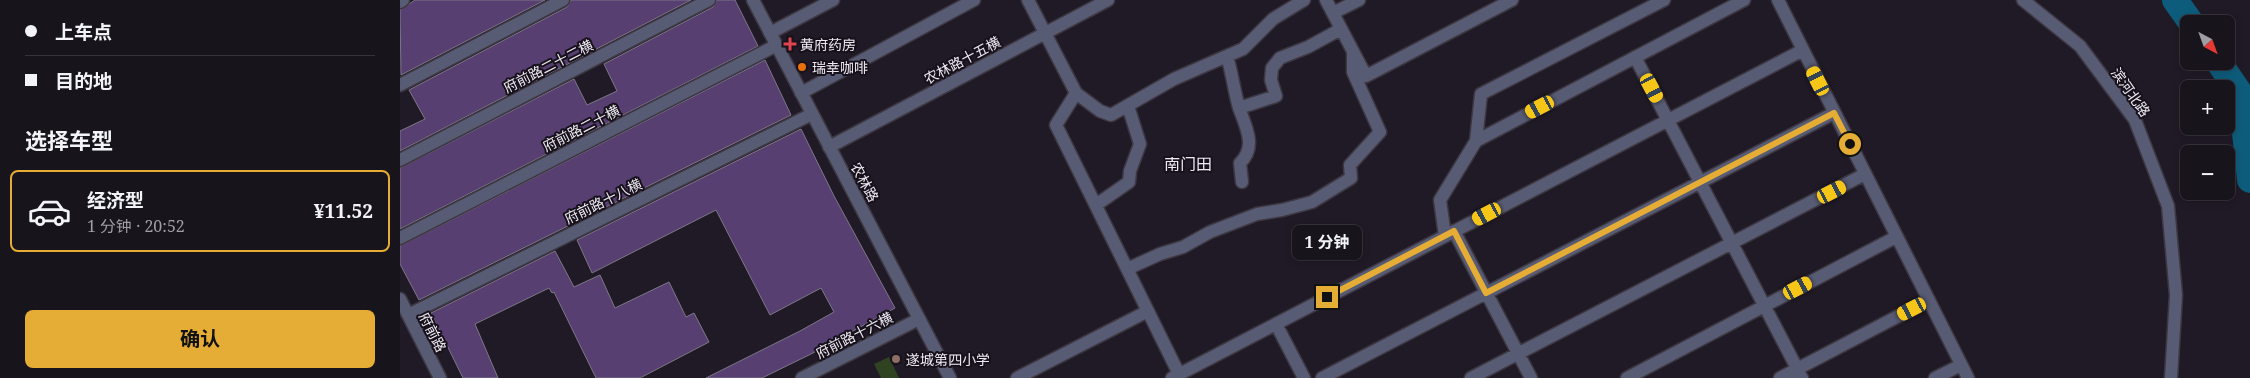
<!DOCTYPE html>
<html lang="zh">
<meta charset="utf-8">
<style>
:root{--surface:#18141c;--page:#211d25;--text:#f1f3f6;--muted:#9f9ea3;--line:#36333b;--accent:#e6ad36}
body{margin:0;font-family:"Noto Serif","Noto Sans SC",serif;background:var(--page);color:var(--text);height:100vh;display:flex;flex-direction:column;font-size:19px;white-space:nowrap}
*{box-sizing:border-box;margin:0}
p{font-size:16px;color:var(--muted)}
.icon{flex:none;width:28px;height:28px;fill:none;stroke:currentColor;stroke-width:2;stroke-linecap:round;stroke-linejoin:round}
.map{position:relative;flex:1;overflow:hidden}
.panel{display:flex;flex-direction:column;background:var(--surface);width:400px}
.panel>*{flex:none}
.hud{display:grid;align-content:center;height:110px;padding:0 25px;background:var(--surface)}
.needle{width:32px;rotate:139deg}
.tools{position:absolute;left:1780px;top:15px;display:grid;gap:10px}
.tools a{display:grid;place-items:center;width:55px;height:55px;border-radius:8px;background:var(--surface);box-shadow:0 2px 8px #0003,0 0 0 1px var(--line);font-size:25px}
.end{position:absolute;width:22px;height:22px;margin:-11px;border:6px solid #e6ad36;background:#111;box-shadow:0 0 0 2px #111}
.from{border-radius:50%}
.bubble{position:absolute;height:35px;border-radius:8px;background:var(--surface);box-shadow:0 2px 8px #0003,0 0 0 1px var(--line);font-size:16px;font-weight:700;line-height:35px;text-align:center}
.car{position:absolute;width:15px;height:30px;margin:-15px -8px;border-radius:6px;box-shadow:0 0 4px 1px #0007;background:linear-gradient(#f5c518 24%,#345 0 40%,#f5c518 0 76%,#345 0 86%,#f5c518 0)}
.hud b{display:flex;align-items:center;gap:18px;height:48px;font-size:19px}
.hud b+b{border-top:1px solid var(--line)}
.hud i{width:12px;height:12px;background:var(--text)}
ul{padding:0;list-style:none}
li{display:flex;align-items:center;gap:15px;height:82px;margin:0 10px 8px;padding:0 15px;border:2px solid transparent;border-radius:8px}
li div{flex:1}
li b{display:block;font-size:19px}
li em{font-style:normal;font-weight:700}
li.current{border-color:var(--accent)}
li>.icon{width:45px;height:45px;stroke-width:1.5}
h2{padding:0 25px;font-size:22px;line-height:60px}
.button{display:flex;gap:10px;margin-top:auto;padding:10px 25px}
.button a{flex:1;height:58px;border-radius:8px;background:var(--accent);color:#111;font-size:20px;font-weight:700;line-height:58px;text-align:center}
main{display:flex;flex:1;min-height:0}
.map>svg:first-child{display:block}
.green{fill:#2f4222}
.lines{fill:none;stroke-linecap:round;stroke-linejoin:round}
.river{stroke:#0e5c7b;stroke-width:26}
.building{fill:#573f71;stroke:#7d7786}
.minor-casing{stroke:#3d3742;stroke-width:15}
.tertiary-casing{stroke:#3d3742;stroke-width:15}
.minor{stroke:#575b73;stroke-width:12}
.tertiary{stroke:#575b73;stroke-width:12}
.route{stroke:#e6ad36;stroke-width:6}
.health-dot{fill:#e0444e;stroke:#17111c;stroke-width:2}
.food-dot{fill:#e8710a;stroke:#17111c;stroke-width:2}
.education-dot{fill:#8d6e63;stroke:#17111c;stroke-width:2}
.labels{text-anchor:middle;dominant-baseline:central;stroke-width:4;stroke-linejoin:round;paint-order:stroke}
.poi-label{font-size:14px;fill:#ede9f1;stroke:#17111c;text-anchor:start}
.street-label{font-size:14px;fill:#ede9f1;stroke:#17111c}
.quarter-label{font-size:16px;fill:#ede9f1;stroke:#17111c}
</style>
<main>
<section class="panel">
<div class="hud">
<b><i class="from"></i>上车点</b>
<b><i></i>目的地</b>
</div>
<h2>选择车型</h2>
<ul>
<li class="current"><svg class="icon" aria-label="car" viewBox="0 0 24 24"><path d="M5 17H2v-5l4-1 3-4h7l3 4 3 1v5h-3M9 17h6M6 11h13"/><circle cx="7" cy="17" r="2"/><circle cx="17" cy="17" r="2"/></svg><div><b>经济型</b><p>1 分钟 · 20:52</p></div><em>¥11.52</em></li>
</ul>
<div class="button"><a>确认</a></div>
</section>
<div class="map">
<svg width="1850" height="378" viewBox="0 0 1850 378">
<rect width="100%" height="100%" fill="#201a26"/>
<!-- green -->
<path class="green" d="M489 357 499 378H481L474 364Z"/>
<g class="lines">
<!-- river -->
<path class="river" d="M1775 0 1792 24
M1818 61 1841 95 1850 180"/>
</g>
<!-- building -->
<path class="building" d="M15 0H145L1 75 0 10Z
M171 0H291L0 151V131L25 119 9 90 167 7Z
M317 0H335L358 46 0 229V168L174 79 187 105 217 91 204 64 313 7Z
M365 60 391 115 19 300 0 264V246Z
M401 129 434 196 495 308 411 354 362 378H306L400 331 434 312 421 288 370 315 316 210 192 273 177 240Z
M155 251 174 287 200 275 215 308 269 282 286 317 294 313 309 342 240 378H196L154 292 152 293 149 288 75 324 98 378H63L31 313Z"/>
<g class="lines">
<defs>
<path id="minor" d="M628 0 676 93 656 125 779 374
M926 0 966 76 1112 0
M1378 0 1568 378
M1623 0 1680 46 1735 120 1768 206 1776 295 1771 378
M0 2 3 0
M933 13 959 0
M370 33 433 0
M827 56C832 73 834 90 839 108L876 96 871 80 872 68 880 58 908 47 941 29
M1235 57 1402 378
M0 85 163 0
M401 93 574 0
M676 93 700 111 711 115 774 79 843 49 873 19 904 0
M839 108C846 127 857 147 840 163L842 182
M1076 141 1344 0
M429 147 708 0
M0 160 309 0
M696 205 729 182 730 171 740 144 728 106
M1054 231 1131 378
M1045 236 1040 200 1076 141 1081 94 1264 0
M0 238 377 45
M727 269 760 254 783 247 810 232 857 214 882 210 912 202 951 178 950 165 980 132 953 72V51
M0 299 40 378
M8 315 412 114
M876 324 904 378
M402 378 519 319
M617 378 748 311
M772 378 1403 50
M922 378 1434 113
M1071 378 1465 174
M1227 378 1496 237
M1380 378 1529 300
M1535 378 1561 365"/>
<path id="tertiary" d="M353 0 550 378"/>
</defs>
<!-- minor casing -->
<use href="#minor" class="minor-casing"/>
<!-- tertiary casing -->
<use href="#tertiary" class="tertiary-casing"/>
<!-- minor -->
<use href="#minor" class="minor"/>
<!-- tertiary -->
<use href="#tertiary" class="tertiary"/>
</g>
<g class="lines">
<!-- route -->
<path class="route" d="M927 297 1054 231 1086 293 1434 113 1450 144"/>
</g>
<!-- markers -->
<path class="health-dot" d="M387.5 36.5h5v5h5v5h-5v5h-5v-5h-5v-5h5z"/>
<circle class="food-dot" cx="402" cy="67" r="5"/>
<circle class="education-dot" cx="496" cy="359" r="5"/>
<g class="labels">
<!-- poi labels -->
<g class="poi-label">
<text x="400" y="44">黄府药房</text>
<text x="412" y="67">瑞幸咖啡</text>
<text x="506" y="359">遂城第四小学</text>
</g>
<!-- street labels -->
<g class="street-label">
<text transform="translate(562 60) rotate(-28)">农林路十五横</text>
<text transform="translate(148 66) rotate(-27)">府前路二十二横</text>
<text transform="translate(1731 92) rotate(55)">滨河北路</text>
<text transform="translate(181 128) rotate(-27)">府前路二十横</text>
<text transform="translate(465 182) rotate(62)">农林路</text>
<text transform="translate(203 201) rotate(-26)">府前路十八横</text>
<text transform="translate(33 332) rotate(63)">府前路</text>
<text transform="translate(454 335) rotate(-27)">府前路十六横</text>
</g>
<!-- quarter labels -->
<g class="quarter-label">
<text x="788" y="164">南门田</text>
</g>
</g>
</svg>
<div class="tools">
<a><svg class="needle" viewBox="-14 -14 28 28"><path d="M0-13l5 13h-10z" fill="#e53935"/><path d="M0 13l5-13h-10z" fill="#9f9ea3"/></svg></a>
<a>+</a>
<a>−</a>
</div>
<i class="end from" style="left:1450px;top:144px"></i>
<i class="end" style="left:927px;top:297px"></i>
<div class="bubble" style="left:892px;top:225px;width:70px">1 分钟</div>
<i class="car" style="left:1418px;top:81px;rotate:333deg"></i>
<i class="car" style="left:1252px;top:88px;rotate:152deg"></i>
<i class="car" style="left:1140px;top:107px;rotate:242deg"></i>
<i class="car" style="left:1432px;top:192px;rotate:63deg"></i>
<i class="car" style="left:1087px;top:214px;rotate:242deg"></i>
<i class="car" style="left:1398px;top:288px;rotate:62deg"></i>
<i class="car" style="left:1512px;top:309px;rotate:243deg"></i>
</div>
</main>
